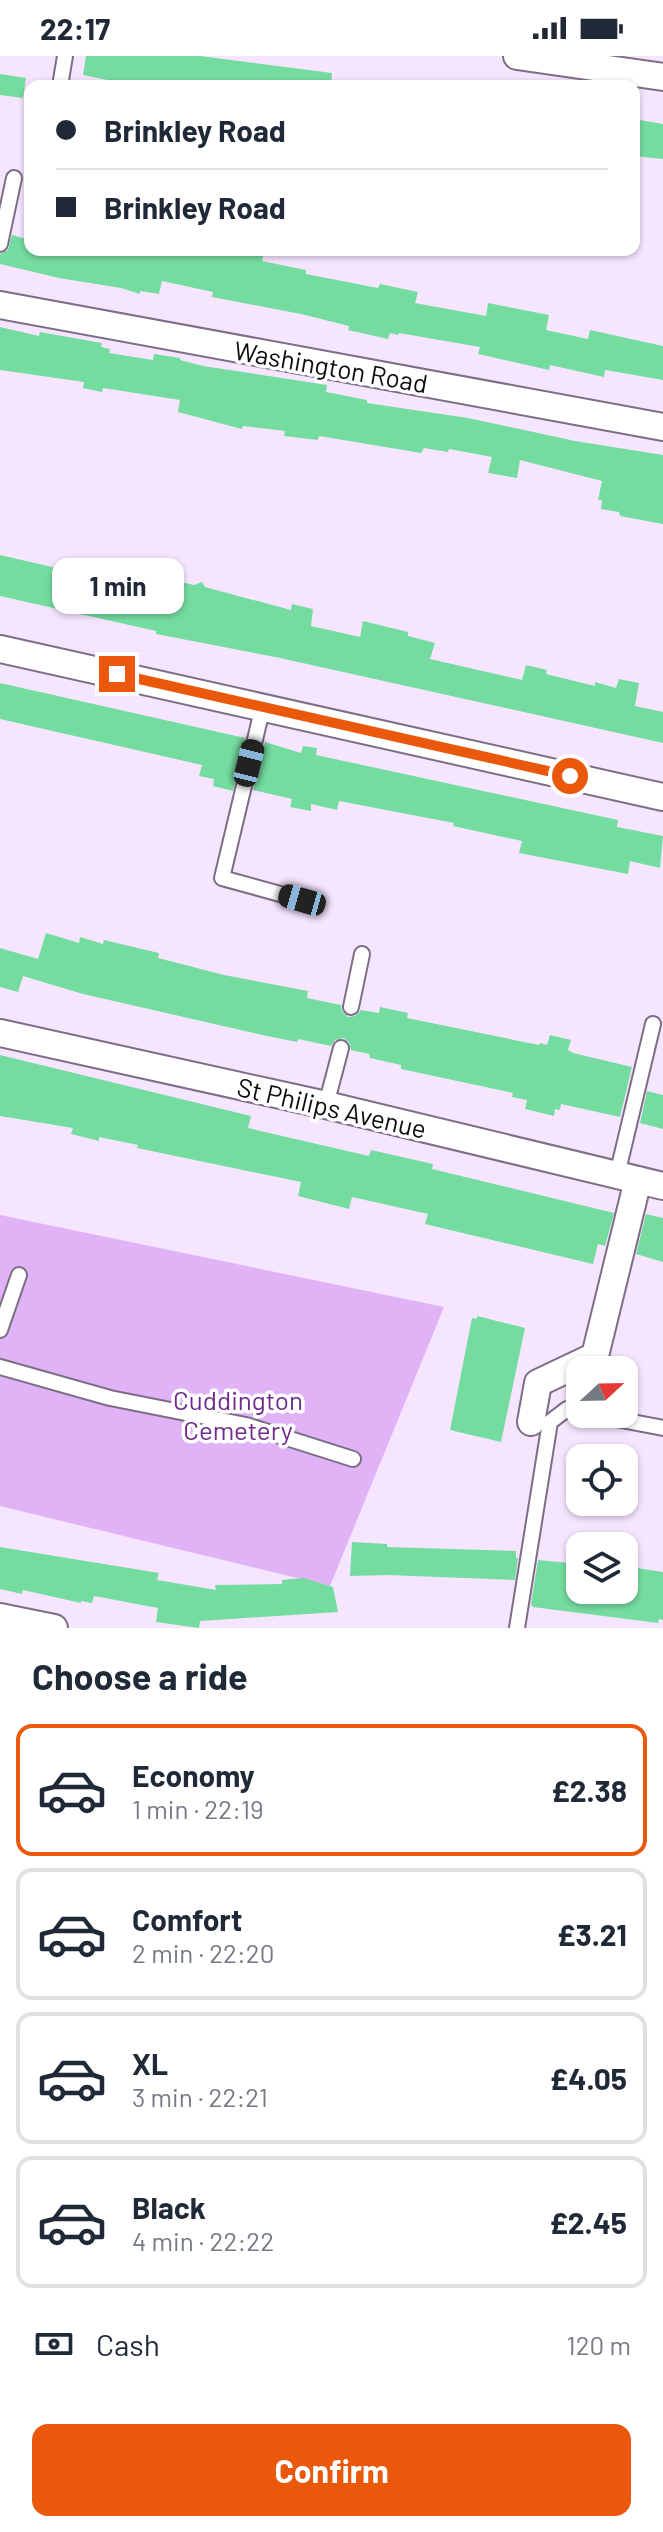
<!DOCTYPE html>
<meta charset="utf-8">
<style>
:root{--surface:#fff;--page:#f2f2f3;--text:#1f2937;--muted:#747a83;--line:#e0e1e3;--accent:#ea580c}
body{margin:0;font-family:Barlow,sans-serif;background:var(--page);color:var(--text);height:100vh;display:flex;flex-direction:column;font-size:30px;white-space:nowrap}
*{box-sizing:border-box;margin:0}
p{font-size:26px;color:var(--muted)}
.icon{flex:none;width:44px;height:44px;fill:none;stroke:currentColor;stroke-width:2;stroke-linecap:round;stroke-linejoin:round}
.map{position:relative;height:1572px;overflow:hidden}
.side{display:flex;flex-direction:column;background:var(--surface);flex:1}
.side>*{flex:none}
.guide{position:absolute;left:24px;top:24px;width:616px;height:176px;border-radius:16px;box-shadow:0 2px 6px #0004;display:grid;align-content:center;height:176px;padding:0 32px;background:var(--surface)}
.needle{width:52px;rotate:68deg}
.fabs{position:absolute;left:566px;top:1300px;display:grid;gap:16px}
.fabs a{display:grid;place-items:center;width:72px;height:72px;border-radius:16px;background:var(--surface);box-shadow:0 2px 6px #0004;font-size:40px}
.end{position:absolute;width:36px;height:36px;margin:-18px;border:10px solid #ea580c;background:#fff;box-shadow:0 0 0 4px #fff}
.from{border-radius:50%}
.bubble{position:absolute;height:56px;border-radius:16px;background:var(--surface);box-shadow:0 2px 6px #0004;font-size:26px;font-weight:700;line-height:56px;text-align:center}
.car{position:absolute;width:24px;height:48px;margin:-24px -12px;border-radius:10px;box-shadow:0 0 6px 2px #0007;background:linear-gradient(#222 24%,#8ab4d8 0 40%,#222 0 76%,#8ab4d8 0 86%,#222 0)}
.guide b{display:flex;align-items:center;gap:28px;height:76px;font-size:30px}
.guide b+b{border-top:2px solid var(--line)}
.guide i{width:20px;height:20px;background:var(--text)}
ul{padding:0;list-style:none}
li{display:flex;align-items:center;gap:24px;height:132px;margin:0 16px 12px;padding:0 16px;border:4px solid var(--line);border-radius:16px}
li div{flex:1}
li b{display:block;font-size:30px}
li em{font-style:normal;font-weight:700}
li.selected{border-color:var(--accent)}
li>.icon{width:72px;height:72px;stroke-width:1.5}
h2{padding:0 32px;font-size:36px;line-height:96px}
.pay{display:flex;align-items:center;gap:20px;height:88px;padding:0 32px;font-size:30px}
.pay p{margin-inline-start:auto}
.primary-button{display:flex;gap:16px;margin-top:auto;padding:16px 32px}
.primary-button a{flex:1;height:92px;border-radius:16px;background:var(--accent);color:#fff;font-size:32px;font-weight:700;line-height:92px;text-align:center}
.status{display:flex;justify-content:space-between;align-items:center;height:56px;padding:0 40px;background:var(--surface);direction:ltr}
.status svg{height:22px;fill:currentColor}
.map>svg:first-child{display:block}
.green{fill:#e0b3f7}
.building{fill:#75dca0}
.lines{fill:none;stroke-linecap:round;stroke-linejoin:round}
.lane-casing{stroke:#7d6e85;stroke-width:18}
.street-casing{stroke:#7d6e85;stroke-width:30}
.lane{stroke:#fff;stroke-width:14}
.street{stroke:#fff;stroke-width:26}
.route{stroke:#ea580c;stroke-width:10}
.labels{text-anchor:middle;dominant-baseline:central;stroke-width:7;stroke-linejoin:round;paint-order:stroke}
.street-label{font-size:26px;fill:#0f0a12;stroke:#fff}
.park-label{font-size:26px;fill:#6d2a8a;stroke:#fff}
</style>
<div class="status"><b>22:17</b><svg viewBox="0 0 49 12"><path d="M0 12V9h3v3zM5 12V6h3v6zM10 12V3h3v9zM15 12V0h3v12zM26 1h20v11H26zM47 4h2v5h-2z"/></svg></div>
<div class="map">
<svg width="663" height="1572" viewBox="0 0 663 1572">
<rect width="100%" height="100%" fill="#f6e5ff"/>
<!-- green -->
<path class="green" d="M0 1159 444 1251 330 1530 0 1450Z"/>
<!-- building -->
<path class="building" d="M86 0H200L332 17 331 30H137L83 19Z
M0 18 26 22 23 42 0 39Z
M634 63 663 68V103L634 100Z
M12 179 30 184V194H249L264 197 262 205 306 214V218L378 232 380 228 418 236 415 247 486 260 488 247 549 259 546 274 588 283 590 274 663 290V324L605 314 604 321 550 309 549 314 478 298 480 291 399 277 398 279 390 277 388 283 348 274 349 270 301 258 212 241 213 236 162 225 159 238 140 235V238L121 232 59 222 0 208V198L8 194Z
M0 271 39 280 40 276 102 287 101 291 110 293 109 297 153 304 154 298 180 302V304L203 310 327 329 326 336 367 344V347L468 362 575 385 663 399V468L620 460 619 456 601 453 602 444H598L602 425 520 404 517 422 488 417 492 401 449 393 448 396 424 392 421 397 319 380 318 384 284 380 285 375 243 370 242 373 178 356 180 344 103 332 102 336 83 332 84 326 0 314Z
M0 499 169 538 172 524 194 529 202 526 205 531 291 554 292 548 313 553 311 570 360 581 363 565 408 576V580L435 587 430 603 522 624 526 609 547 614 546 618 595 630V626L616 632 619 623 639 627 635 650 663 656V687L280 602 156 578V575L0 540Z
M0 627 245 682 233 735 213 730 214 723 199 720 202 709 0 663Z
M265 686 301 697 303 690 317 692 316 699 618 764 617 771 663 780 660 812 630 805 628 818 519 797 522 785 453 770 454 767 339 745 337 754 311 748V755L290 751 292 743 253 734Z
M46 877 79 887 80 881 103 888 104 884 159 897 158 902 224 919 308 935 307 942 341 949 342 955 348 961 355 960 361 954 379 957 380 951 408 957 407 962 539 989 540 987 547 989 550 979 571 984 568 994 573 997 632 1011 620 1061 561 1048 560 1054 555 1053 554 1060 525 1053 527 1044 512 1041 513 1037 401 1013V1009L370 1002 369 998 351 994 349 986 343 982 335 984 331 990 298 983 297 986 267 980 83 938 23 920 18 936 0 931V892L38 903Z
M0 999 251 1060 248 1072 369 1100 371 1094 433 1108 432 1113 614 1157 605 1190 598 1188 593 1208 425 1168 428 1158 352 1141 349 1153 298 1140 301 1126 137 1092 138 1089 99 1081V1085L71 1078 73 1072 0 1060Z
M647 1035 663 1039V1073L640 1067Z
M646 1158 663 1162V1206L636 1198Z
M477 1260 525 1272 501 1386 450 1374 472 1262 477 1263Z
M352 1486 387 1488V1491L516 1495V1502H518L515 1524 387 1519 350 1520Z
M0 1491 159 1517 157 1524 216 1534 215 1529 282 1528V1524L304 1522 333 1531 338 1556 200 1565 199 1572 156 1566 158 1552 94 1540 92 1547 81 1545V1547L23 1534 22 1538 0 1533Z
M538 1504 580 1508V1534H624V1510L663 1516V1564L659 1563 658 1567 533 1551 531 1548Z"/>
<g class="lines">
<defs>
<path id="lane" d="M60 30 65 0
M0 188 14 122
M263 650 222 822 302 844
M351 951 362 898
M326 1049 341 992
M617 1119 653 968
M0 1274 19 1219
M0 1311 110 1342 246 1369 353 1403
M590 1358 663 1372
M517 1572 550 1366 567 1353 580 1356"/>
<path id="street" d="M517 0 663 21
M0 249 663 371
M0 593 663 741
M0 977 326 1049 663 1130
M531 1366 538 1327 595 1300 638 1124
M0 1561 54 1572"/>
</defs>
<!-- lane casing -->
<use href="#lane" class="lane-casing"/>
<!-- street casing -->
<use href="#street" class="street-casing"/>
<!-- lane -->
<use href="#lane" class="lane"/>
<!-- street -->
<use href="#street" class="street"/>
</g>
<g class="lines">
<!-- route -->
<path class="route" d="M117 618 570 720"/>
</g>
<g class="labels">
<!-- street labels -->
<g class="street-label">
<text transform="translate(331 310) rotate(10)">Washington Road</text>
<text transform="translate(332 1051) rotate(13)">St Philips Avenue</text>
</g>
<!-- park labels -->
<g class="park-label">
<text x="238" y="1343">Cuddington<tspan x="238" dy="30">Cemetery</tspan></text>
</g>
</g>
</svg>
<div class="fabs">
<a><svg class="needle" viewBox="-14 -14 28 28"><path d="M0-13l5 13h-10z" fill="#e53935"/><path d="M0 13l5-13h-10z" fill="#747a83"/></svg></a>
<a><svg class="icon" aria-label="locate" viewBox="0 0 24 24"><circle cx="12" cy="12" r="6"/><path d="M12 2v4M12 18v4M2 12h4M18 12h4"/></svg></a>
<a><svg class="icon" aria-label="layers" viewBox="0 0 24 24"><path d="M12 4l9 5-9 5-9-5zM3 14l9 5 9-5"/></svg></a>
</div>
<i class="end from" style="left:570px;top:720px"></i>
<i class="end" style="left:117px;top:618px"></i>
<div class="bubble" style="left:52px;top:502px;width:132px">1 min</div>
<i class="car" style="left:249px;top:707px;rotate:14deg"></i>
<i class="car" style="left:302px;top:844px;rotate:286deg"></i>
<div class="guide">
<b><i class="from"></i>Brinkley Road</b>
<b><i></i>Brinkley Road</b>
</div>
</div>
<section class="side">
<h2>Choose a ride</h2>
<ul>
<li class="selected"><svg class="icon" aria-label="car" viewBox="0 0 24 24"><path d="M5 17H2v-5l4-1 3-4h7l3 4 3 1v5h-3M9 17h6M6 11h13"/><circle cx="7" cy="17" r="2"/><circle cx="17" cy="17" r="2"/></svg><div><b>Economy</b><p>1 min · 22:19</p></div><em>£2.38</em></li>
<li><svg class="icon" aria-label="car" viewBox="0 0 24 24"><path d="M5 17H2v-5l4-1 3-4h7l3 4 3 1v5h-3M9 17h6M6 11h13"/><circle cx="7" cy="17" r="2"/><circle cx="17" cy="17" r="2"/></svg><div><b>Comfort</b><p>2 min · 22:20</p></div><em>£3.21</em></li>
<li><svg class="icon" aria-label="car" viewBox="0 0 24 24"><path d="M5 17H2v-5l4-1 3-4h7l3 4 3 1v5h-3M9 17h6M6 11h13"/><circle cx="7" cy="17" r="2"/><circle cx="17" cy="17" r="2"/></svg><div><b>XL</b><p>3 min · 22:21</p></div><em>£4.05</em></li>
<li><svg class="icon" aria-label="car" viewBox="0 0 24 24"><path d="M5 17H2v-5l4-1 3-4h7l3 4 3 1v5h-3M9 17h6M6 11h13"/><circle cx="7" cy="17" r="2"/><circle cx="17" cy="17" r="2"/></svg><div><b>Black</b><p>4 min · 22:22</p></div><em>£2.45</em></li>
</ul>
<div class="pay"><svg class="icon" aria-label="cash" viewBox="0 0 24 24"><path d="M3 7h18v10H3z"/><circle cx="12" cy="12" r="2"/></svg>Cash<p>120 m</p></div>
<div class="primary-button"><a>Confirm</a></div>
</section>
